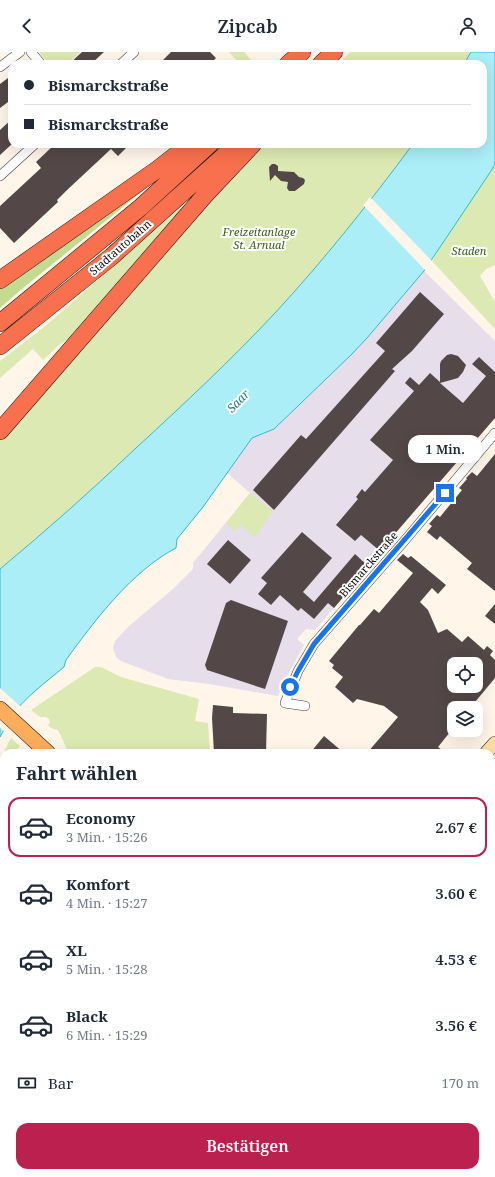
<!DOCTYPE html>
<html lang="de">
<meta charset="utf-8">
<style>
:root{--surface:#fff;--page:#f6f6f7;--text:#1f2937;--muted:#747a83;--line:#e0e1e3;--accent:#bc204f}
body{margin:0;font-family:"Noto Serif",serif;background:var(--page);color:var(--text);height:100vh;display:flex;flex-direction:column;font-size:15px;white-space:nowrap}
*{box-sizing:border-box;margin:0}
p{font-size:13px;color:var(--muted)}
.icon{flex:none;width:22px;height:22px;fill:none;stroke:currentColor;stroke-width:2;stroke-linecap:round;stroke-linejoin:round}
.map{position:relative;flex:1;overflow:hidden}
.side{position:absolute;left:0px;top:697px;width:495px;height:428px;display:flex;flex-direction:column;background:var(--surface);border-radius:12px 12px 0 0;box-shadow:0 4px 16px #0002}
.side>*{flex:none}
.top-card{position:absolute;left:8px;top:8px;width:479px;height:88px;border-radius:12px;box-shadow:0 4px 16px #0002;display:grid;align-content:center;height:88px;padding:0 16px;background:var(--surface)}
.controls{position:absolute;left:447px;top:605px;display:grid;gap:8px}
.controls a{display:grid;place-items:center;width:36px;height:36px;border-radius:8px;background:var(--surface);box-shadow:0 4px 16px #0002;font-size:20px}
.end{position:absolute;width:18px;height:18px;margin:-9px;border:5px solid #1a73e8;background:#fff;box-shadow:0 0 0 2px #fff}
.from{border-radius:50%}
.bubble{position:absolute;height:28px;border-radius:12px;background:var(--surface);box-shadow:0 4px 16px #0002;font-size:13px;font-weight:600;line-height:28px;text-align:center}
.top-card b{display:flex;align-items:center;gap:14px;height:38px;font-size:15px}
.top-card b+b{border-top:1px solid var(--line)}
.top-card i{width:10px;height:10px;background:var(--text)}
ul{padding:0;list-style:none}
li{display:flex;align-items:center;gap:12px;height:60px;margin:0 8px 6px;padding:0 8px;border:2px solid transparent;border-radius:12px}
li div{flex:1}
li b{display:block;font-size:15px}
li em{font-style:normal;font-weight:600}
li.active{border-color:var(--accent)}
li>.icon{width:36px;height:36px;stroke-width:1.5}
h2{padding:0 16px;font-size:18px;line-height:48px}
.pay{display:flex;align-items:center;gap:10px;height:44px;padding:0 16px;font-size:15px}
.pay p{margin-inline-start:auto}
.primary-button{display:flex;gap:8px;margin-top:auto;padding:8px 16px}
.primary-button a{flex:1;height:46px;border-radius:12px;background:var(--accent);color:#fff;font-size:16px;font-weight:600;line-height:46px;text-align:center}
header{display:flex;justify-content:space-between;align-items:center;height:52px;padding:0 16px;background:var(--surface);font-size:18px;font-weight:600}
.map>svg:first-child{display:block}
.industrial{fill:#e6deea}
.green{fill:#dce9b2}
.forest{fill:#c4da91}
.water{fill:#abeef7;stroke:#31b9d0}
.pier{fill:#fff5e8}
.building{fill:#534847;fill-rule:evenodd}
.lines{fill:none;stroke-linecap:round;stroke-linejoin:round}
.street-casing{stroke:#3d3d3d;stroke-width:10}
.secondary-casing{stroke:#2c2c2c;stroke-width:14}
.primary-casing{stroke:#1b1b1b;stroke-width:16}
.highway-casing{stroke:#1b1b1b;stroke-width:18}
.street{stroke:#fff;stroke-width:9}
.secondary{stroke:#ffdda3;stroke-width:13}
.primary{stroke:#fcac5b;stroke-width:15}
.highway{stroke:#f8704d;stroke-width:17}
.route{stroke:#1a73e8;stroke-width:5}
.labels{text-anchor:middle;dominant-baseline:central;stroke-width:4;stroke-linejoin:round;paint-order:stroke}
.park-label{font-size:11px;font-style:italic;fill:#3c621a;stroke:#fff}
.street-label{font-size:11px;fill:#0a0a0a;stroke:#fff}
.water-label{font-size:12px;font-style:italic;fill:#127e97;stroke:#fff}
</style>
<header><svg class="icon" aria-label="back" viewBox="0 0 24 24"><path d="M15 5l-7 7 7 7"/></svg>Zipcab<svg class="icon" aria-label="person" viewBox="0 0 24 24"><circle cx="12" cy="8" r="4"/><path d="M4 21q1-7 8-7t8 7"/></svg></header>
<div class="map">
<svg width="495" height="1125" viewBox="0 0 495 1125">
<rect width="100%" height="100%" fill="#fff5e8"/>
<!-- industrial -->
<path class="industrial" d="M424 219 495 289V366L380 499 369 515 315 578 306 577 297 587 304 593 286 626 278 644 209 632 168 627 121 609 116 605 113 596 115 589 129 574 173 537 193 517V511L250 441 227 421 252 386 274 377 352 302 367 286Z"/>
<!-- green -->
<path class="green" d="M39 0H80L68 12H49Z
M229 0H244L251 8 247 12H240Z
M350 0H471L464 12H338Z
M262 92H413C370 150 324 208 275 261 231 308 184 352 136 396 92 438 47 478 0 517V389L213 145Z
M495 112V213L486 217 480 224 495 250V277L432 209 451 177Z
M200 139 70 286 59 293 43 308 33 297 0 326V309L44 275Z
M250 441 273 459 255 485 240 473 235 479 226 471Z
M95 615H101L121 625 199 647 195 669 208 671 210 701H71L67 697 58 678 51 676 48 673 50 670 49 667 46 665H40L31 658Z
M11 686 20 694 14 701H4V722C0 709 4 698 11 686Z
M0 1003 4 1004V1121H107L105 1125H0Z"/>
<!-- forest -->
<path class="forest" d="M142 136 144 138 23 236 0 256V236Z"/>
<!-- water -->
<path class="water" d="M471 0H495V112L491 119 424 219 367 286 352 302 274 377 252 386 203 455 177 487 176 496C132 519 95 568 66 608L64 615C45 631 24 646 10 666 5 673 4 679 0 685V517C47 478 92 438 136 396 184 352 231 308 275 261 324 208 370 150 413 92H483V12H464Z
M0 749 4 754V940H0Z
M107 1121H167L166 1125H105Z"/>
<!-- pier -->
<path class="pier" d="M370 145 433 210 426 219 363 153Z
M0 636 21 655 11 667 5 677V680L0 676Z"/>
<!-- building -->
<path class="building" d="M82 0H104L91 12H69Z
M171 0H210L216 6 210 12H159Z
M8 26 12 31V47L0 56V32Z
M12 67V92L0 103V78Z
M55 92H130L118 104 111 97 66 139 57 148 58 150 14 191 0 176V154L41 116 36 110Z
M272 112H275L278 114V119L294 120 299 125 303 126 305 128 304 132 295 139H289L287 136 288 130 281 129 275 123 270 129 269 115Z
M420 240 444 262 412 299 392 317 395 319 274 458 253 438 301 383 306 387 385 299 376 291Z
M451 302 458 304 466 313 463 320 458 326 440 331 463 351 486 324 472 312 479 305 495 320V366L380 499 361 483 355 489 336 473 358 447 356 445 362 437 365 440 393 408 370 388 414 339 405 331 410 325 419 333 430 321 440 330V312L441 309 447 303Z
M495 402V539L467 517 472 511 440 484 437 488 427 480 432 474 429 472 437 463 440 465 462 438 459 436 467 427 466 426 472 420 477 424Z
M302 480 332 506 303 540 314 550 355 502 369 515 334 556 328 551 314 567 301 556 298 559 280 543 271 553 258 542 267 531 261 526Z
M228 488 251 508 230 532 207 512Z
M403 502 408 506 411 504 446 533 438 542 432 536 420 550 428 558 438 581 447 577 462 590 468 584 484 598 487 594 493 599 490 603 495 608V626L470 656H454V675L438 695 446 701H367L398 665 384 654 357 647 353 651 335 635 343 625 332 616 334 613 329 609 359 573H360L374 557 379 561 413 521 397 508ZM454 612H476V634H454Z
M231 548 288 569 265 637 207 618 205 613 226 551Z
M495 552V572L485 564Z
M213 653 233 655V661L267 662 266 701H214L212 666Z
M324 684 344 701H310Z"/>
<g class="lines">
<defs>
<path id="street" d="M31 0 41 12
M121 12 134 0
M0 15 20 0
M0 124 35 92
M305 654 285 651 298 619 314 592 406 487 495 381
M491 724 495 727
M255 1125 257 1121"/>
<path id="secondary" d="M486 701 495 691"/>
<path id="primary" d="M0 657 48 701
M491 1091 495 1094
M491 1113 495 1117"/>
<path id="highway" d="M288 12 302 0
M321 12 334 0
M0 228 158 117 190 92
M0 271 141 155 210 92
M0 294 111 205 237 92
M0 379 205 143 253 92"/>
</defs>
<!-- street casing -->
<use href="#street" class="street-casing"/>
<!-- secondary casing -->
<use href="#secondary" class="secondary-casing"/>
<!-- primary casing -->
<use href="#primary" class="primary-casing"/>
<!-- highway casing -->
<use href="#highway" class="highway-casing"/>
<!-- street -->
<use href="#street" class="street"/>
<!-- secondary -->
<use href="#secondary" class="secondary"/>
<!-- primary -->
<use href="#primary" class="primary"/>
<!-- highway -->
<use href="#highway" class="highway"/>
</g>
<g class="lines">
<!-- route -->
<path class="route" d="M290 635 298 619 314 592 445 441"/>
</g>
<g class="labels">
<!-- park labels -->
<g class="park-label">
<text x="259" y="179">Freizeitanlage<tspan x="259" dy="13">St. Arnual</tspan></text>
<text x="469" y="198">Staden</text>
</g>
<!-- street labels -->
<g class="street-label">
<text transform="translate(120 195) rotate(-41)">Stadtautobahn</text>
<text transform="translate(368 512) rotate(-49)">Bismarckstraße</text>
</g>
<!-- water labels -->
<g class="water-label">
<text transform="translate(238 349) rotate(-46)">Saar</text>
</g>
</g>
</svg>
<div class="controls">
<a><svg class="icon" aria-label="locate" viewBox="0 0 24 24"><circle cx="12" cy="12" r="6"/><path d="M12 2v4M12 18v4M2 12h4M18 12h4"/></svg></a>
<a><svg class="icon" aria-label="layers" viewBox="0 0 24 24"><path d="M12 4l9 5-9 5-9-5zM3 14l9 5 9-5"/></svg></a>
</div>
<i class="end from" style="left:290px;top:635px"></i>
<i class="end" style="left:445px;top:441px"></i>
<div class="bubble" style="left:408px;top:383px;width:74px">1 Min.</div>
<div class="top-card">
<b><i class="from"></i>Bismarckstraße</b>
<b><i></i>Bismarckstraße</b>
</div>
<section class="side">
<h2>Fahrt wählen</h2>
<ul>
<li class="active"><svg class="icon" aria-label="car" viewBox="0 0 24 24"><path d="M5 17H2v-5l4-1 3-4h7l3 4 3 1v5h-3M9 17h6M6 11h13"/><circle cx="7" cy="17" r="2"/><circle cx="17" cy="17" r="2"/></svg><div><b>Economy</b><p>3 Min. · 15:26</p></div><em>2.67 €</em></li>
<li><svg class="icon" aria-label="car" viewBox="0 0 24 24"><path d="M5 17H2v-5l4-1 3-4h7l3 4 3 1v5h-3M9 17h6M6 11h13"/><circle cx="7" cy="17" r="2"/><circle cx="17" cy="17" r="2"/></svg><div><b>Komfort</b><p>4 Min. · 15:27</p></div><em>3.60 €</em></li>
<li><svg class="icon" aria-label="car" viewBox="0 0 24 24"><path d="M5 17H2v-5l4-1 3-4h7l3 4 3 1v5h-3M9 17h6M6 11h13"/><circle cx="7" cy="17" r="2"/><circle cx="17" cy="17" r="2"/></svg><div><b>XL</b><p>5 Min. · 15:28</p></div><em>4.53 €</em></li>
<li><svg class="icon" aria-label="car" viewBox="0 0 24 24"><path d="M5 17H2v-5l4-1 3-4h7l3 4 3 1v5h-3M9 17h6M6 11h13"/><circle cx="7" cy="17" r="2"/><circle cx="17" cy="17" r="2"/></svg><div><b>Black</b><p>6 Min. · 15:29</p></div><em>3.56 €</em></li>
</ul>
<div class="pay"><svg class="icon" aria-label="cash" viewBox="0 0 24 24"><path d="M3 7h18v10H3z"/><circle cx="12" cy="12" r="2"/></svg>Bar<p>170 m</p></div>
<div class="primary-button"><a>Bestätigen</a></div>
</section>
</div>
